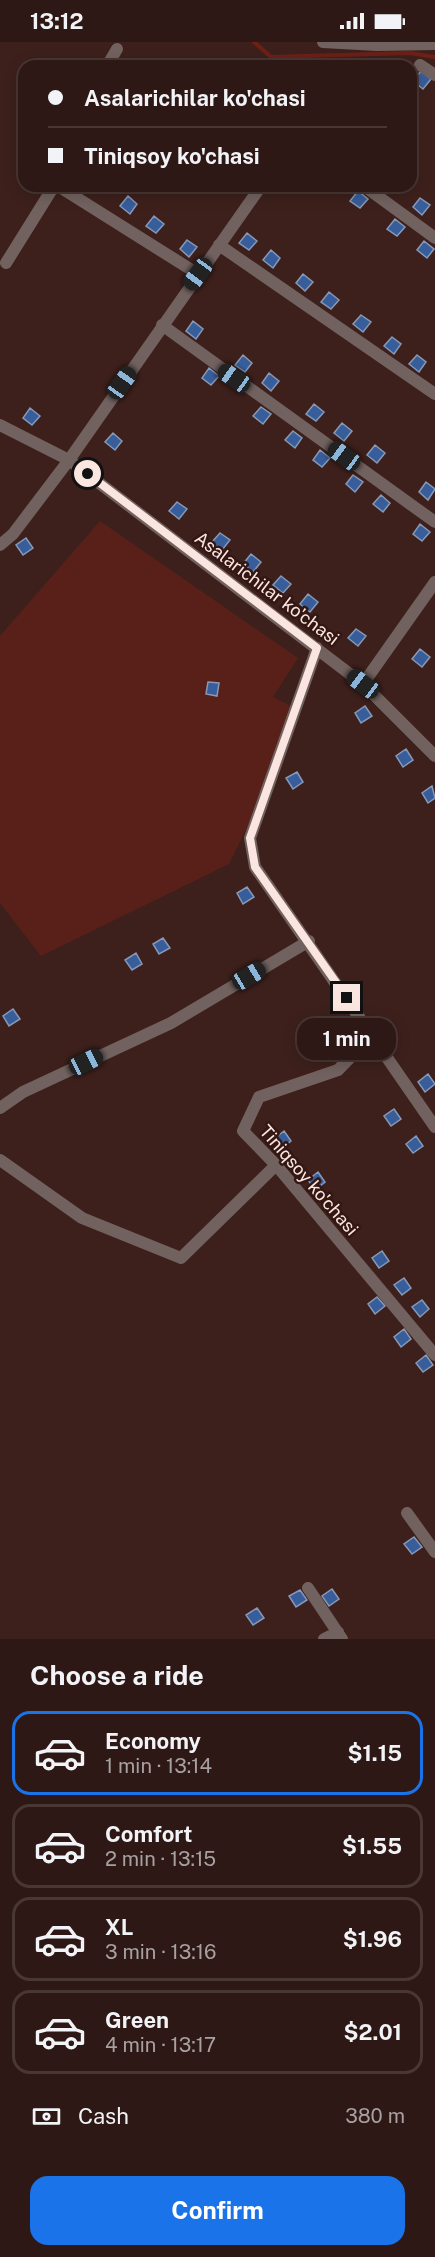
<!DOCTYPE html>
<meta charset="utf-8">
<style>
:root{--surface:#2e1815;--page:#3a2522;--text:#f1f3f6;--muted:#a7a0a0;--line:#493734;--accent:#1a73e8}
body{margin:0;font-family:"Public Sans",sans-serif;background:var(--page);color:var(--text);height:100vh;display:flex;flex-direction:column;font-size:22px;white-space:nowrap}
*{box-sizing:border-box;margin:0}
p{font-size:20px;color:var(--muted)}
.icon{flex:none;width:33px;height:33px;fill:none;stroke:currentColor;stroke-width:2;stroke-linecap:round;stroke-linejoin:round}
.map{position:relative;height:1597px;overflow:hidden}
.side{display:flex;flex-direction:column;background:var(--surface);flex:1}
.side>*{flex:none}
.top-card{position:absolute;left:18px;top:18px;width:399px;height:132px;border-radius:18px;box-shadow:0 3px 15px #0003,0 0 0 2px var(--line);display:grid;align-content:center;height:132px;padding:0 30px;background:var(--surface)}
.end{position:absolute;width:27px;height:27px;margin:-14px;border:8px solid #fae5e1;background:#111;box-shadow:0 0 0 3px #111}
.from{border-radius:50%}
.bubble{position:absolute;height:42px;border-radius:18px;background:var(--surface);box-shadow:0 3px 15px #0003,0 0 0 2px var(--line);font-size:20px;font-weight:700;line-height:42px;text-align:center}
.car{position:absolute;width:18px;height:36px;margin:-18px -9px;border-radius:8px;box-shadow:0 0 4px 2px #0007;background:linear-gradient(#222 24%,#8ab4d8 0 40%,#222 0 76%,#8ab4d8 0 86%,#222 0)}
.top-card b{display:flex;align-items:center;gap:21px;height:57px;font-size:22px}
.top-card b+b{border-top:2px solid var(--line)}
.top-card i{width:15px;height:15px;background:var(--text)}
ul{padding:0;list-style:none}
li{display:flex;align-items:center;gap:18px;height:84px;margin:0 12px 9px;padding:0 18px;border:3px solid var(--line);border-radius:18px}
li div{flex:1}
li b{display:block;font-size:22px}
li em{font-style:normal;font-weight:700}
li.current{border-color:var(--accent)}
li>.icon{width:54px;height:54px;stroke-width:1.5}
h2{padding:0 30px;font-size:27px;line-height:72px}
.pay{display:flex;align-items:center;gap:15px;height:66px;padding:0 30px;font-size:22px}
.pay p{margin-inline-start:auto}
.primary-button{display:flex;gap:12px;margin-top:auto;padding:12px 30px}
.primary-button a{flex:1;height:69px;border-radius:18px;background:var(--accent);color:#fff;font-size:24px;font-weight:700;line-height:69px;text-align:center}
.status{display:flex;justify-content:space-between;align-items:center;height:42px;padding:0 30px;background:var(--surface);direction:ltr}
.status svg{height:16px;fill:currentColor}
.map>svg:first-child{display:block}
.green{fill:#582019}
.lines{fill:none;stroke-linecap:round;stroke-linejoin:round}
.stream{stroke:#6c2017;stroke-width:4}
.building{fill:#375d9b;stroke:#8799b5;stroke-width:1.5}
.street{stroke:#72625f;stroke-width:12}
.route{stroke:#fae5e1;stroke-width:8}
.labels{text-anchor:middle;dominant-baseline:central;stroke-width:5;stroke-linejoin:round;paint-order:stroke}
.street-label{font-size:18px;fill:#fae5e1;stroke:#331712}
</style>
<div class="status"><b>13:12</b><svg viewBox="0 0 49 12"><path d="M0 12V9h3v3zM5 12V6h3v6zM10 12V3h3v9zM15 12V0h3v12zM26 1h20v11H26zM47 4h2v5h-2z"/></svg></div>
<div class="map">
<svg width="435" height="1597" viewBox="0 0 435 1597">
<rect width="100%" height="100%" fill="#3d201c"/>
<!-- green -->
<path class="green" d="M100 479 298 616 273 655 291 664 263 753 229 822 41 914 0 861V594Z"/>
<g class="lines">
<!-- stream -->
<path class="stream" d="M254 0 271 15 410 11 435 15"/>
</g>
<!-- building -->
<path class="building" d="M421 29 431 37 423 47 413 39Z
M358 149 368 157 360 166 350 159Z
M128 154 137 162 130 172 120 164Z
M420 156 430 163 422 173 413 165Z
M154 174 164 182 156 191 146 184Z
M395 177 405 185 397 194 387 187Z
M247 191 257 199 249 208 239 201Z
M187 198 197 205 189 215 180 207Z
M424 199 434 207 427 216 417 208Z
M271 208 280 216 273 226 263 218Z
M303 232 313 240 305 249 296 241Z
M329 250 339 258 331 267 321 260Z
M361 273 371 280 363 290 353 282Z
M193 279 203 287 196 297 186 289Z
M392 295 401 302 394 312 384 304Z
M243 313 252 321 245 330 235 323Z
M417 313 426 320 419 330 409 322Z
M209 326 219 334 211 343 202 336Z
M269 331 279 339 271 349 262 341Z
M314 362 324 370 316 379 306 372Z
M261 365 271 372 263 382 253 374Z
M30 366 40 374 32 383 23 376Z
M342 381 352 389 344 399 334 391Z
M293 389 302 396 295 406 285 398Z
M113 391 122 399 115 408 105 400Z
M375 403 385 411 377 421 367 413Z
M320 408 330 416 322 425 313 418Z
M353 433 363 440 355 450 346 442Z
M426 440 435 447 428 458 419 450Z
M381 453 390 461 383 470 373 462Z
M177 460 187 467 179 477 169 469Z
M420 482 430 490 422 499 413 492Z
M220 491 230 498 222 508 212 500Z
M26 496 33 506 23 513 16 503Z
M251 512 261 520 253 530 243 522Z
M281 534 291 542 283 551 273 543Z
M308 552 318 560 310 570 300 562Z
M356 587 366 594 358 604 348 596Z
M420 607 430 615 422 625 412 617Z
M208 640 219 641 217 654 206 652Z
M365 664 372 674 361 681 355 671Z
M406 707 413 718 403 725 396 714Z
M297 730 303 740 293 747 286 736Z
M432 744 435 756 428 761 422 751Z
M247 845 254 855 243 862 237 851Z
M163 896 170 906 159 912 153 902Z
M136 911 142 922 132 928 125 918Z
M13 967 20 977 9 984 3 974Z
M428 1032 435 1042 425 1050 418 1040Z
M394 1067 401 1077 391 1084 384 1074Z
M284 1089 291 1099 282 1107 274 1097Z
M416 1094 423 1104 413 1111 406 1102Z
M318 1130 325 1140 315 1148 308 1138Z
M382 1209 389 1219 379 1226 372 1216Z
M404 1236 411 1246 402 1253 394 1243Z
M377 1255 385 1264 375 1272 368 1262Z
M422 1258 429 1267 420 1275 412 1265Z
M404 1287 411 1297 401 1305 394 1295Z
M426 1313 433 1323 423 1330 416 1321Z
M414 1495 422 1505 412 1512 404 1502Z
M332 1547 339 1557 329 1564 322 1554Z
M300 1548 307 1558 296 1565 289 1554Z
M257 1566 264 1576 253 1583 246 1573Z"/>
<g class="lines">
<!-- street -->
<path class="street" d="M323 0 377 3 435 2
M420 23 435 33
M107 24 117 7
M58 144 198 232
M364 144 435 196
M219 203 435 352
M6 221 54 144
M162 283 435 480
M0 383 69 418 363 642 435 714
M0 503 13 492 69 418 261 144
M317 606 250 796 255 825 435 1085
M363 642 435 540
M372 993 338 1028 259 1055 243 1089 276 1123 435 1313
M0 1066 23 1050 171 981 309 899
M0 1118 82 1176 181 1216 276 1123
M407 1471 435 1510
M308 1546 342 1597
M324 1597 338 1590"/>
</g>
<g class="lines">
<!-- route -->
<path class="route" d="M88 432 317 606 250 796 255 825 347 956"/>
</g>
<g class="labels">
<!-- street labels -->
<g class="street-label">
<text transform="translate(267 546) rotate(37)">Asalarichilar ko'chasi</text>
<text transform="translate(309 1138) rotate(49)">Tiniqsoy ko'chasi</text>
</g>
</g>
</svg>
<i class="end from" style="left:88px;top:432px"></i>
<i class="end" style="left:347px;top:956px"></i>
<div class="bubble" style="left:297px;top:976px;width:99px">1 min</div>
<i class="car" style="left:198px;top:232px;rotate:216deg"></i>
<i class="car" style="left:234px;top:336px;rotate:305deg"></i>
<i class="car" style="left:122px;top:341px;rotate:35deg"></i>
<i class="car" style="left:344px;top:414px;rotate:306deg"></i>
<i class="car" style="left:363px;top:642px;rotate:307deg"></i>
<i class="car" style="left:249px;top:934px;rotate:59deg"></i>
<i class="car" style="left:86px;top:1020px;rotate:64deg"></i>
<div class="top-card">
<b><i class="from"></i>Asalarichilar ko'chasi</b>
<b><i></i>Tiniqsoy ko'chasi</b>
</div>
</div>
<section class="side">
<h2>Choose a ride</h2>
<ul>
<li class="current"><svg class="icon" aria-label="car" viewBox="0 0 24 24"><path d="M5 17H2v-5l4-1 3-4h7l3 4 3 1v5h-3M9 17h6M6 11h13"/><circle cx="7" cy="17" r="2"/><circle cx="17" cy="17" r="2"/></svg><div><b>Economy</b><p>1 min · 13:14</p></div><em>$1.15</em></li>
<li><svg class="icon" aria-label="car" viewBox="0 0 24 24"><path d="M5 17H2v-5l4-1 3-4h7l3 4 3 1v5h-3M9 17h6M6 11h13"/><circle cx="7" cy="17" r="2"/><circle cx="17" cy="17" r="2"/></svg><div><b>Comfort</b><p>2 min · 13:15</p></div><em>$1.55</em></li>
<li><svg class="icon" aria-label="car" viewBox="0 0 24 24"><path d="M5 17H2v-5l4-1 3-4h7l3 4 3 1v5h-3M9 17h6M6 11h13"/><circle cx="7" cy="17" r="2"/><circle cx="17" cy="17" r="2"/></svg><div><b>XL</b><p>3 min · 13:16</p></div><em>$1.96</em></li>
<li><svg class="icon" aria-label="car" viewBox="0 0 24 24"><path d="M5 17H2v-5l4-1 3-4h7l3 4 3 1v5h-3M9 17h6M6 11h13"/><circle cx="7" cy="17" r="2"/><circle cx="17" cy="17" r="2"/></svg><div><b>Green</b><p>4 min · 13:17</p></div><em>$2.01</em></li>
</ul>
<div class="pay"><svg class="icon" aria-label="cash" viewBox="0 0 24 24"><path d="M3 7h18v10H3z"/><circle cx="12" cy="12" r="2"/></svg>Cash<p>380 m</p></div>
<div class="primary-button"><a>Confirm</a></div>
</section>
